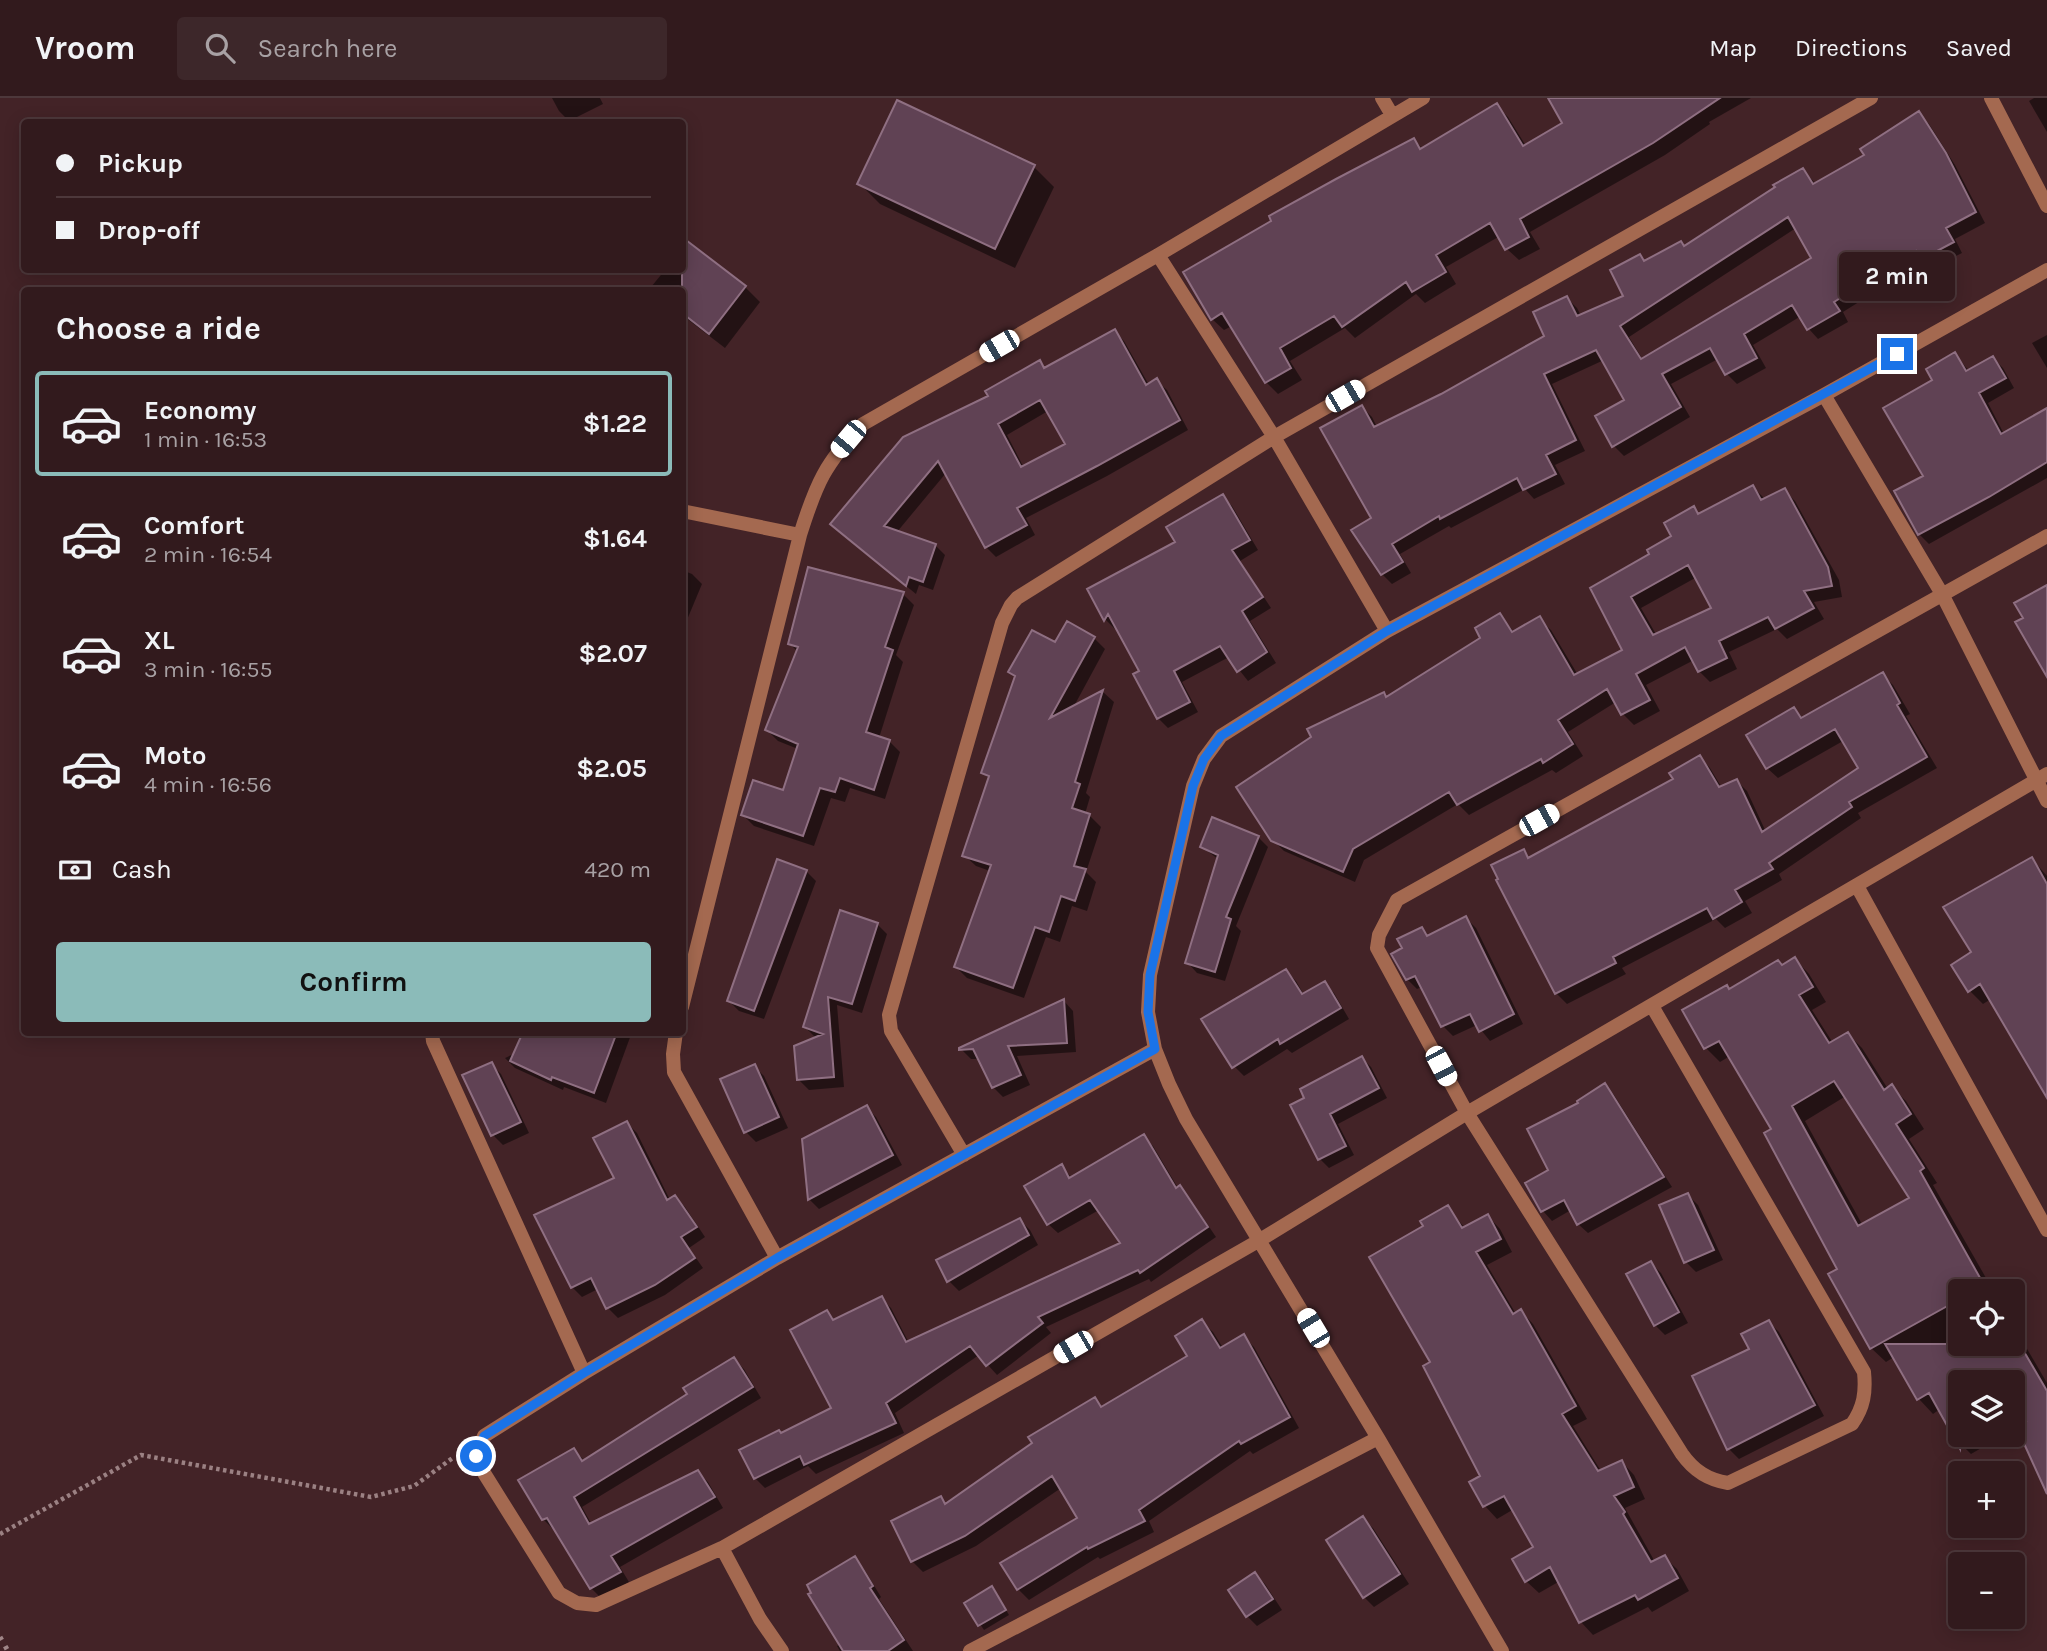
<!DOCTYPE html>
<meta charset="utf-8">
<style>
:root{--surface:#321a1d;--page:#3d272a;--text:#f1f3f6;--muted:#a8a1a4;--line:#4d383b;--accent:#8bbbb9}
body{margin:0;font-family:Karla,sans-serif;background:var(--page);color:var(--text);height:100vh;display:flex;flex-direction:column;font-size:26px;white-space:nowrap}
*{box-sizing:border-box;margin:0}
p{font-size:23px;color:var(--muted)}
.icon{flex:none;width:38px;height:38px;fill:none;stroke:currentColor;stroke-width:2;stroke-linecap:round;stroke-linejoin:round}
.map{position:relative;flex:1;overflow:hidden}
.side{position:absolute;left:21px;top:189px;width:665px;height:749px;display:flex;flex-direction:column;background:var(--surface);border-radius:7px;box-shadow:0 4px 18px #0003,0 0 0 2px var(--line)}
.side>*{flex:none}
.hud{position:absolute;left:21px;top:21px;width:665px;height:154px;border-radius:7px;box-shadow:0 4px 18px #0003,0 0 0 2px var(--line);display:grid;align-content:center;height:154px;padding:0 35px;background:var(--surface)}
.buttons{position:absolute;left:1948px;top:1181px;display:grid;gap:14px}
.buttons a{display:grid;place-items:center;width:77px;height:77px;border-radius:7px;background:var(--surface);box-shadow:0 4px 18px #0003,0 0 0 2px var(--line);font-size:35px}
.end{position:absolute;width:32px;height:32px;margin:-16px;border:9px solid #1a73e8;background:#fff;box-shadow:0 0 0 4px #fff}
.from{border-radius:50%}
.bubble{position:absolute;height:49px;border-radius:7px;background:var(--surface);box-shadow:0 4px 18px #0003,0 0 0 2px var(--line);font-size:23px;font-weight:700;line-height:49px;text-align:center}
.car{position:absolute;width:21px;height:42px;margin:-21px -10px;border-radius:9px;box-shadow:0 0 5px 2px #0007;background:linear-gradient(#fff 24%,#345 0 40%,#fff 0 76%,#345 0 86%,#fff 0)}
.hud b{display:flex;align-items:center;gap:24px;height:66px;font-size:26px}
.hud b+b{border-top:2px solid var(--line)}
.hud i{width:18px;height:18px;background:var(--text)}
ul{padding:0;list-style:none}
li{display:flex;align-items:center;gap:21px;height:105px;margin:0 14px 10px;padding:0 21px;border:4px solid transparent;border-radius:7px}
li div{flex:1}
li b{display:block;font-size:26px}
li em{font-style:normal;font-weight:700}
li.current{border-color:var(--accent)}
li>.icon{width:63px;height:63px;stroke-width:1.5}
h2{padding:0 35px;font-size:32px;line-height:84px}
.pay{display:flex;align-items:center;gap:18px;height:77px;padding:0 35px;font-size:26px}
.pay p{margin-inline-start:auto}
.button{display:flex;gap:14px;margin-top:auto;padding:14px 35px}
.button a{flex:1;height:80px;border-radius:7px;background:var(--accent);color:#111;font-size:28px;font-weight:700;line-height:80px;text-align:center}
header{display:flex;align-items:center;gap:42px;box-sizing:border-box;height:98px;padding:0 35px;background:var(--surface);border-bottom:2px solid var(--line)}
header strong{font-size:33px}
nav{display:flex;gap:38px;margin-inline-start:auto;font-size:24px}
.search{width:490px;height:63px;background:var(--page);display:flex;align-items:center;gap:18px;box-sizing:border-box;padding:0 24px;border-radius:7px;color:var(--muted);font-size:26px}
.map>svg:first-child{display:block}
.shadow{fill:#0007;fill-rule:evenodd}
.building{fill:#604254;stroke:#8f6f82;stroke-width:2;fill-rule:evenodd}
.lines{fill:none;stroke-linecap:round;stroke-linejoin:round}
.path{stroke:#9b8183;stroke-width:4.5;stroke-dasharray:3.5 3.5;stroke-linecap:butt}
.minor{stroke:#a46950;stroke-width:14}
.rail{stroke:#a08688;stroke-width:5;stroke-dasharray:3.5 7;stroke-linecap:butt}
.route{stroke:#1a73e8;stroke-width:9}
</style>
<header>
<strong>Vroom</strong>
<div class="search"><svg class="icon" aria-label="search" viewBox="0 0 24 24"><circle cx="10" cy="10" r="6"/><path d="M15 15l6 6"/></svg>Search here</div>
<nav><a>Map</a><a>Directions</a><a>Saved</a></nav>
</header>
<div class="map">
<svg width="2047" height="1553" viewBox="0 0 2047 1553">
<rect width="100%" height="100%" fill="#432327"/>
<!-- shadow -->
<path class="shadow" d="M552 0H600L603 6 569 23 559 13Z
M1550 0H1751L1709 24 1710 26 1665 57 1530 134 1540 151 1519 162 1507 151 1500 138 1446 169 1456 186 1425 205 1416 196 1355 240 1345 230 1290 263 1302 282 1278 296 1266 284 1232 228 1224 232 1212 221 1414 42 1423 51 1496 7 1508 19 1526 48 1565 26Z
M2034 0H2047V34L2029 3Z
M1919 16 1929 26 1955 67 1985 125 1955 141 1962 155 1932 170 1924 163 1843 214 1848 224 1818 241 1809 231 1801 218 1753 247 1766 270 1737 286 1727 276 1718 261 1671 286 1690 319 1624 358 1614 348 1597 318 1626 302 1604 262 1552 286 1585 353 1555 367 1565 386 1534 401 1525 391 1451 430 1449 428 1400 456 1411 475 1392 486 1382 476 1362 309 1372 319 1377 329 1442 298 1546 238 1567 200 1577 210 1581 218 1626 198 1639 158 1645 164 1685 150 1803 72 1816 86 1866 58ZM1796 130 1813 160 1643 262 1629 239Z
M1034 69 1054 89 1015 170 880 106 859 85Z
M665 172H682L745 189 760 204 725 250 682 217V192H654L651 189Z
M1115 234 1124 243 1149 287 1157 283 1167 292 1188 332 1107 378 1026 420 1035 437 996 459 986 449 946 375 897 434 935 447 945 457 933 492 919 487 916 496 842 436 990 299 1039 264 1046 271ZM1048 313 1067 347 1024 370 1007 337Z
M2047 237V270L2032 245Z
M1955 256 1969 273 1993 260 2003 270 2014 290 1988 305 2004 336 2047 319V380L1929 446 1919 436 1935 283Z
M1753 389 1764 400 1784 392 1795 403 1839 482 1842 499 1814 504 1824 521 1787 541 1777 531 1729 554 1737 571 1710 584 1699 573 1694 562 1646 587 1660 613 1634 627 1623 616 1616 604 1568 634 1583 658 1556 675 1552 672 1469 717 1458 706 1364 762 1355 784 1284 753 1272 741 1384 596 1388 600 1483 541 1500 517 1515 535 1539 521 1551 532 1578 577 1625 553 1592 490 1651 457 1674 439 1694 411 1700 417ZM1697 479 1714 510 1657 538 1641 510Z
M1222 398 1232 408 1258 452 1240 463 1271 510 1250 523 1276 565 1248 583 1229 559 1182 584 1198 614 1168 630 1158 620 1141 574 1116 528 1115 531 1105 521 1089 491 1177 445Z
M682 472 692 476 702 486 684 529Z
M903 496 914 507 896 557 903 564 879 640 889 643 900 654 885 701 850 690 845 704 831 700 814 748 754 728 743 717 784 694 798 651 778 643 767 632 798 554 790 546Z
M1094 540 1105 551 1073 610 1103 594 1114 604 1086 695 1090 699 1085 716 1089 717 1101 729 1086 774 1096 784 1087 813 1072 808 1060 844 1046 839 1024 900 967 880 956 869 990 773 976 768 964 757 989 681 983 674 1017 580 1011 574 1055 546Z
M1882 576 1893 587 1910 616 1906 618 1937 670 1858 715 1861 720 1779 776 1782 782 1745 803 1752 815 1725 830 1716 821 1622 870 1626 876 1567 906 1556 895 1523 753 1531 761 1675 682 1700 659 1710 670 1722 690 1737 683 1747 693 1766 734 1860 670 1843 643 1778 680 1767 670 1794 611 1803 620Z
M1258 739 1268 749 1236 828 1241 833 1225 883 1197 875 1187 864 1218 761 1202 749Z
M2032 761 2047 778V996L1991 901 1983 906 1970 893 1974 855Z
M806 773 816 783 764 921 739 913 729 903Z
M1466 820 1476 830 1523 926 1490 943 1477 927 1453 938 1443 928 1422 889 1417 891 1407 881 1404 851 1422 831 1430 839Z
M877 826 887 836 862 915 837 907 844 989 809 992 799 982 817 941 805 929Z
M1795 861 1809 876 1826 904 1812 912 1833 945 1848 936 1862 950 1888 991 1892 989 1906 1003 1924 1031 1909 1041 1937 1085 1933 1087 1994 1194H1960V1246H2012V1225L2047 1285V1381L2018 1329 2012 1332V1284H1960V1337H2004L1971 1356 1957 1342 1940 1311 1933 1316 1919 1301 1894 1259 1886 1264 1871 1250 1840 1171 1773 1032 1730 958 1720 964 1706 950 1730 893ZM1846 998 1912 1101 1863 1128 1805 1023Z
M1286 873 1296 883 1304 897 1324 885 1334 895 1349 921 1292 955 1287 951 1244 978 1234 968Z
M1064 903 1073 913 1076 954 1017 958 1030 987 1003 999 993 989 980 961H971L961 951Z
M542 934H632L606 1005 564 989 563 992 515 970 505 960 552 938Z
M1362 960 1371 969 1387 1000 1338 1026 1354 1057 1329 1070 1320 1061 1306 1001Z
M491 966 501 976 529 1035 503 1047 493 1037 465 978Z
M754 968 764 978 788 1030 756 1044 746 1034Z
M1605 987 1614 997 1672 1089 1588 1135 1578 1126 1571 1112 1552 1123 1543 1113 1551 1073 1580 1006Z
M866 1009 876 1019 902 1067 819 1111 809 1101Z
M627 1025 637 1035 670 1102 675 1099 685 1109 705 1139 689 1150 703 1170 665 1197 618 1220 608 1210 598 1191 582 1199 572 1189 616 1081Z
M1143 1039 1153 1048 1178 1090 1189 1099 1216 1139 1151 1184 1149 1181 1046 1229 1051 1235 997 1277 979 1257 895 1315 904 1335 816 1376 808 1368 765 1390 755 1380 741 1353 834 1311 827 1214 836 1223 881 1200 891 1210 909 1245 1122 1146 1099 1112 1058 1135 1048 1126 1061 1068 1072 1080Z
M1688 1097 1698 1107 1723 1162 1696 1174 1686 1164Z
M1447 1109 1465 1130 1488 1118 1500 1131 1512 1154 1487 1167 1516 1216 1521 1213 1533 1226 1587 1321 1573 1328 1601 1373 1622 1364 1634 1377 1645 1401 1625 1410 1655 1464 1664 1459 1677 1471 1689 1493 1652 1514 1648 1509 1593 1537 1581 1524 1560 1483 1539 1495 1526 1483 1536 1449 1514 1411 1497 1421 1485 1408 1471 1385 1483 1378 1433 1265 1425 1128Z
M1020 1122 1030 1132 1038 1147 959 1193 949 1183 939 1162Z
M1651 1165 1661 1175 1688 1225 1665 1237 1655 1227Z
M1202 1224 1213 1234 1223 1250 1243 1238 1254 1249 1299 1330 1253 1356 1250 1353 1149 1423 1154 1434 1100 1461 1098 1459 1029 1502 1018 1491 1079 1421 1061 1390 976 1448 923 1474 912 1463 941 1401 947 1406 1095 1301 1103 1310 1189 1258Z
M1769 1224 1779 1234 1824 1318 1739 1361 1729 1351 1694 1279 1752 1252Z
M734 1261 744 1271 761 1300 582 1409 592 1427 698 1374 708 1384 723 1410 620 1469 629 1484 601 1500 591 1490 555 1430 553 1431 543 1421 574 1352 585 1363 689 1297Z
M1363 1421 1373 1430 1409 1486 1374 1509 1364 1499Z
M854 1461 864 1471 881 1499 879 1501 913 1553H840L837 1548 841 1546Z
M1255 1476 1265 1486 1282 1512 1257 1528 1247 1518 1230 1493Z
M996 1495 1009 1517 984 1532 966 1505Z"/>
<!-- building -->
<path class="building" d="M1548 0H1720L1653 45 1520 121 1529 139 1505 152 1490 125 1436 157 1446 174 1412 194 1406 184 1342 229 1334 218 1280 250 1291 270 1265 285 1222 215 1211 222 1183 174 1271 123 1269 118 1336 81 1414 40 1420 51 1497 5 1523 48 1562 25Z
M897 2 1035 67 995 151 857 86Z
M1919 13 1946 55 1976 114 1946 130 1954 144 1920 162 1916 153 1834 204 1840 213 1807 232 1792 207 1744 236 1757 260 1725 277 1710 250 1662 276 1681 309 1612 349 1595 318 1624 302 1596 252 1544 276 1576 342 1546 357 1556 376 1523 392 1517 380 1440 421 1439 418 1392 446 1403 464 1381 477 1351 432 1371 420 1320 330 1362 307 1374 329 1441 296 1544 238 1533 214 1567 198 1577 218 1623 198 1610 172 1640 156 1644 163 1681 143 1684 148 1775 89 1773 87 1803 70 1813 86 1864 57 1860 51ZM1788 119 1811 160 1641 261 1620 228Z
M682 139 746 188 709 236 682 215Z
M1115 231 1146 287 1157 280 1180 322 1097 368 1017 410 1027 427 985 450 938 363 884 428 936 446 923 484 909 479 906 488 830 426 903 339 988 298 985 293 1040 262 1044 270ZM1040 302 1065 346 1021 369 998 326Z
M1955 254 1966 273 1993 258 2006 280 1979 295 2001 336 2047 310V364L1989 399 1918 437 1894 393 1923 378 1883 310 1932 282 1926 271Z
M1753 387 1761 402 1785 390 1828 469 1832 488 1804 493 1814 510 1775 531 1768 519 1719 543 1727 560 1698 574 1685 549 1636 576 1650 602 1621 617 1607 591 1558 622 1573 646 1543 665 1541 661 1457 707 1449 694 1353 751 1343 774 1271 743 1236 689 1311 639 1307 631 1384 594 1386 599 1480 540 1475 530 1500 515 1512 534 1540 518 1574 577 1622 552 1590 490 1649 456 1647 452 1671 438 1664 425 1694 408 1698 416ZM1688 467 1711 510 1653 537 1631 499Z
M1223 396 1250 442 1232 452 1263 499 1242 513 1267 554 1237 574 1220 548 1174 573 1190 604 1157 621 1133 576 1139 573 1108 516 1104 523 1087 491 1175 444 1166 429Z
M808 469 904 494 885 549 893 552 866 634 890 642 874 692 840 680 835 694 820 690 803 738 741 717 753 682 783 692 798 646 765 632 798 549 788 546Z
M2047 487V579L2015 524 2023 520 2014 505Z
M1067 523 1095 539 1050 620 1103 592 1075 684 1080 686 1072 710 1090 716 1074 768 1086 771 1075 803 1061 798 1049 834 1035 829 1013 890 954 869 991 767 962 758 989 678 981 675 1015 578 1008 574 1032 532 1055 544Z
M1883 574 1900 605 1897 607 1927 659 1849 704 1852 709 1769 765 1773 771 1735 792 1742 804 1713 821 1707 810 1613 859 1616 865 1555 896 1496 782 1498 781 1491 767 1524 751 1528 760 1673 681 1669 675 1700 657 1719 689 1737 681 1762 734 1858 670 1835 631 1766 671 1746 637 1794 609 1801 620Z
M1212 719 1259 738 1226 819 1231 821 1215 874 1185 865 1218 757 1200 749Z
M2032 759 2047 786V1000L1980 886 1968 894 1951 867 1971 854 1943 809Z
M777 761 807 772 754 913 727 903Z
M840 812 878 825 852 906 828 899 834 979 797 982 794 948 823 936 803 929Z
M1466 818 1514 916 1479 934 1470 916 1441 929 1415 878 1406 882 1391 856 1402 850 1397 841 1422 829 1427 838Z
M1795 859 1813 889 1799 897 1829 945 1848 934 1884 992 1892 986 1911 1016 1896 1026 1924 1070 1920 1073 1984 1187 1973 1194H1960V1201L1870 1251 1828 1176 1837 1171 1764 1035 1771 1031 1719 943 1704 951 1682 912 1727 887 1729 891 1778 862 1782 867ZM1834 983 1909 1100 1858 1128 1792 1008Z
M1286 871 1302 896 1325 883 1341 910 1280 946 1278 941 1232 970 1201 921Z
M1064 901 1067 945 1008 948 1021 977 992 990 973 951 959 952V950Z
M523 934H617L594 995 552 979 551 982 510 963Z
M1362 958 1379 990 1330 1016 1346 1048 1318 1062 1290 1007 1304 1000 1300 991Z
M492 964 521 1024 491 1038 462 977Z
M755 966 779 1019 744 1035 720 981Z
M1605 985 1664 1079 1577 1127 1564 1102 1541 1114 1525 1085 1548 1072 1527 1031 1578 1005 1577 1003Z
M867 1007 893 1057 808 1102 802 1041Z
M627 1023 667 1102 675 1097 697 1129 681 1139 695 1160 655 1187 606 1211 591 1180 571 1190 534 1117 614 1080 593 1040Z
M1144 1036 1176 1090 1180 1087 1208 1129 1140 1175 1138 1172 1038 1219 1043 1225 986 1268 970 1248 886 1305 896 1325 804 1367 800 1358 754 1381 739 1352 779 1332 781 1335 831 1310 790 1232 827 1212 833 1222 882 1198 906 1244 1120 1145 1090 1102 1047 1127 1024 1088 1062 1066 1069 1080Z
M1688 1095 1714 1152 1684 1165 1659 1107Z
M1448 1107 1462 1130 1488 1116 1501 1141 1476 1154 1513 1216 1521 1211 1576 1308 1562 1316 1598 1373 1622 1362 1634 1389 1614 1398 1625 1414 1623 1416 1651 1464 1665 1457 1678 1480 1638 1502 1635 1497 1579 1525 1550 1469 1525 1484 1512 1461 1533 1449 1504 1398 1483 1409 1469 1384 1480 1378 1423 1268 1430 1264 1369 1159 1423 1128 1420 1123Z
M1020 1120 1029 1137 947 1184 936 1162Z
M1651 1163 1679 1214 1654 1228 1626 1176Z
M1202 1221 1220 1250 1244 1236 1290 1319 1241 1346 1239 1343 1139 1412 1145 1423 1088 1451 1087 1449 1017 1492 1000 1465 1077 1420 1052 1378 965 1438 911 1464 891 1423 941 1398 945 1406 1032 1345 1028 1339 1095 1299 1101 1309 1187 1258 1175 1238Z
M1769 1222 1815 1307 1727 1352 1692 1278 1749 1251 1741 1236Z
M2012 1233 2047 1293V1396L2016 1328 2026 1323 2012 1299V1284H1960V1351L1929 1295 1917 1302 1885 1246H2012Z
M734 1259 753 1289 574 1399 589 1426 698 1372 715 1399 611 1458 621 1474 590 1491 547 1420 542 1422 518 1382 574 1350 582 1363 687 1296 683 1290Z
M1363 1418 1400 1476 1363 1500 1326 1442Z
M855 1458 873 1488 870 1490 904 1542 888 1553H843L808 1496 811 1495 807 1487Z
M1255 1474 1273 1501 1246 1519 1228 1492Z
M992 1488 1006 1512 978 1528 964 1505Z"/>
<g class="lines">
<!-- path -->
<path class="path" d="M0 1436 141 1357 371 1399 414 1388 454 1359"/>
<!-- minor -->
<path class="minor" d="M1382 0 1392 17
M1991 0 2047 108
M1158 157 1274 339 1387 533
M1824 297 1942 496 2047 703
M682 413 800 437
M1857 788 2047 1132
M1652 908 1864 1274C1866 1294 1864 1309 1852 1326L1728 1385C1708 1382 1694 1373 1682 1356L1467 1015 1377 850 1379 837 1397 802 2047 438
M682 909 800 437C816 386 825 365 863 326L1158 157 1423 0
M432 934 433 943 584 1275
M676 934 673 956 674 974 777 1160
M1155 951 777 1160 584 1275 484 1338 476 1358 484 1375 559 1495 577 1505 596 1507 722 1450 1260 1142 1467 1015 2047 676
M964 1057 891 933 889 917 1002 525 1011 507 1017 500 1274 339 1871 0
M722 1450 760 1521 782 1553
M970 1553 1378 1340
M1502 1553 1378 1340 1186 1021 1169 986 1155 951 1148 914 1150 877 1193 688 1204 661 1221 638 1387 533 1824 297 2047 172"/>
<!-- rail -->
<path class="rail" d="M0 1539 8 1553"/>
</g>
<g class="lines">
<!-- route -->
<path class="route" d="M476 1358 484 1338 584 1275 777 1160 1155 951 1148 914 1150 877 1193 688 1204 661 1221 638 1387 533 1897 256"/>
</g>
</svg>
<div class="buttons">
<a><svg class="icon" aria-label="locate" viewBox="0 0 24 24"><circle cx="12" cy="12" r="6"/><path d="M12 2v4M12 18v4M2 12h4M18 12h4"/></svg></a>
<a><svg class="icon" aria-label="layers" viewBox="0 0 24 24"><path d="M12 4l9 5-9 5-9-5zM3 14l9 5 9-5"/></svg></a>
<a>+</a>
<a>−</a>
</div>
<i class="end from" style="left:476px;top:1358px"></i>
<i class="end" style="left:1897px;top:256px"></i>
<div class="bubble" style="left:1839px;top:154px;width:116px">2 min</div>
<i class="car" style="left:999px;top:248px;rotate:240deg"></i>
<i class="car" style="left:1345px;top:298px;rotate:60deg"></i>
<i class="car" style="left:848px;top:341px;rotate:220deg"></i>
<i class="car" style="left:1539px;top:722px;rotate:61deg"></i>
<i class="car" style="left:1441px;top:968px;rotate:152deg"></i>
<i class="car" style="left:1313px;top:1230px;rotate:329deg"></i>
<i class="car" style="left:1073px;top:1249px;rotate:240deg"></i>
<div class="hud">
<b><i class="from"></i>Pickup</b>
<b><i></i>Drop-off</b>
</div>
<section class="side">
<h2>Choose a ride</h2>
<ul>
<li class="current"><svg class="icon" aria-label="car" viewBox="0 0 24 24"><path d="M5 17H2v-5l4-1 3-4h7l3 4 3 1v5h-3M9 17h6M6 11h13"/><circle cx="7" cy="17" r="2"/><circle cx="17" cy="17" r="2"/></svg><div><b>Economy</b><p>1 min · 16:53</p></div><em>$1.22</em></li>
<li><svg class="icon" aria-label="car" viewBox="0 0 24 24"><path d="M5 17H2v-5l4-1 3-4h7l3 4 3 1v5h-3M9 17h6M6 11h13"/><circle cx="7" cy="17" r="2"/><circle cx="17" cy="17" r="2"/></svg><div><b>Comfort</b><p>2 min · 16:54</p></div><em>$1.64</em></li>
<li><svg class="icon" aria-label="car" viewBox="0 0 24 24"><path d="M5 17H2v-5l4-1 3-4h7l3 4 3 1v5h-3M9 17h6M6 11h13"/><circle cx="7" cy="17" r="2"/><circle cx="17" cy="17" r="2"/></svg><div><b>XL</b><p>3 min · 16:55</p></div><em>$2.07</em></li>
<li><svg class="icon" aria-label="car" viewBox="0 0 24 24"><path d="M5 17H2v-5l4-1 3-4h7l3 4 3 1v5h-3M9 17h6M6 11h13"/><circle cx="7" cy="17" r="2"/><circle cx="17" cy="17" r="2"/></svg><div><b>Moto</b><p>4 min · 16:56</p></div><em>$2.05</em></li>
</ul>
<div class="pay"><svg class="icon" aria-label="cash" viewBox="0 0 24 24"><path d="M3 7h18v10H3z"/><circle cx="12" cy="12" r="2"/></svg>Cash<p>420 m</p></div>
<div class="button"><a>Confirm</a></div>
</section>
</div>
